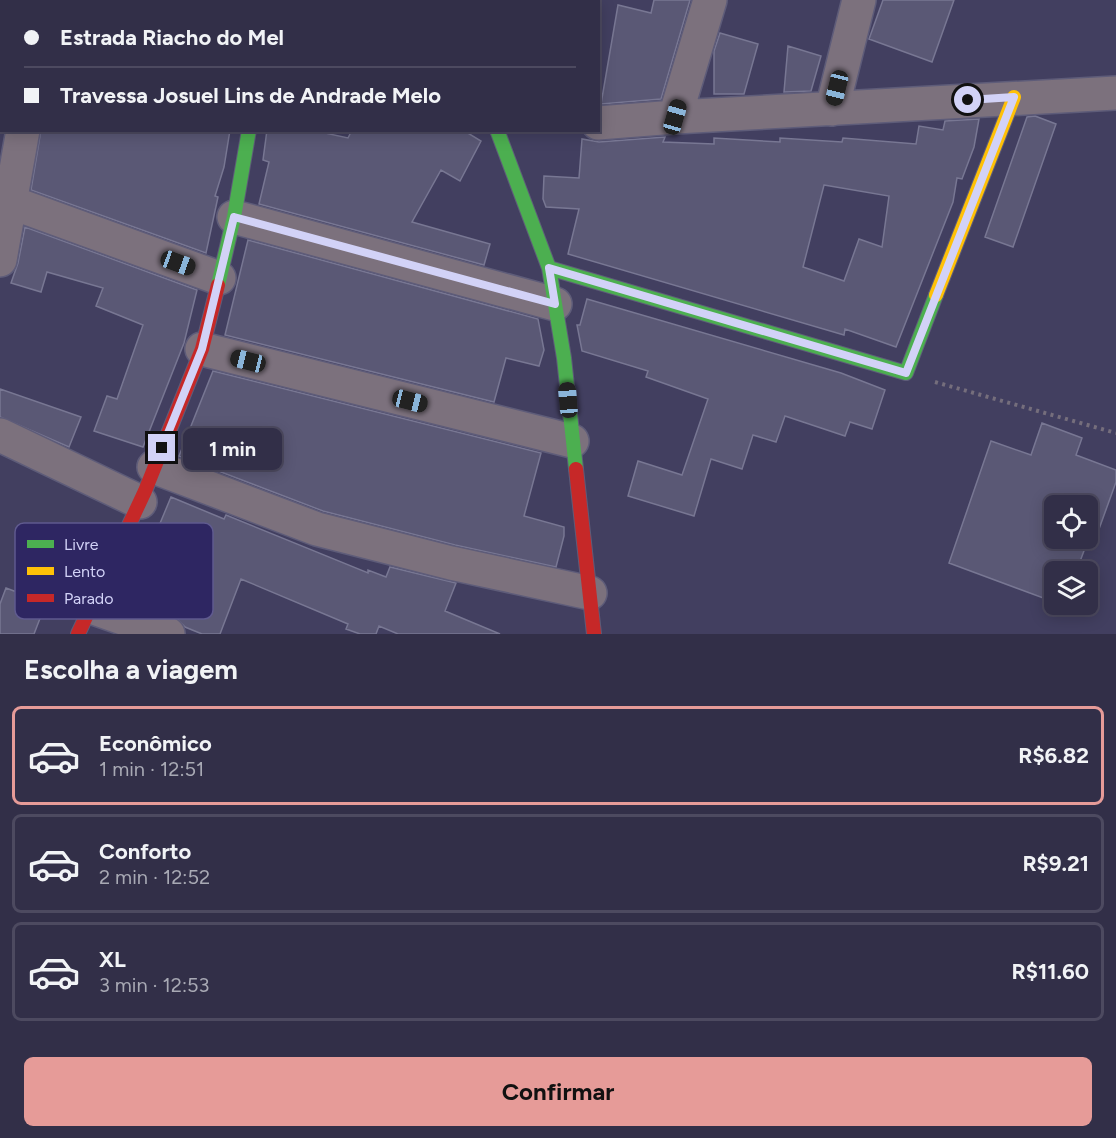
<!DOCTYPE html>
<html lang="pt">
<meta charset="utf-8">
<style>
:root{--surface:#322f48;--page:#3d3b52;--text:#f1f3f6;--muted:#a8a9b4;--line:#4d4a60;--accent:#e69b98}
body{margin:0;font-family:Figtree,sans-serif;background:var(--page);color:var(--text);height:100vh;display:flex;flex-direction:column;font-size:22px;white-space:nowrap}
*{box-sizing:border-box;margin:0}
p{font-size:20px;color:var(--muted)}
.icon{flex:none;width:33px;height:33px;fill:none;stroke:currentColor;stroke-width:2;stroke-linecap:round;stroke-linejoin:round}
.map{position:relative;height:634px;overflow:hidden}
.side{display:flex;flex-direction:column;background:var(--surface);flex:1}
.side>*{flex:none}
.banner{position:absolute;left:0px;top:0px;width:600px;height:132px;box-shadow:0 3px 15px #0003,0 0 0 2px var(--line);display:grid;align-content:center;height:132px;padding:0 24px;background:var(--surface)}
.controls{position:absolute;left:1044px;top:495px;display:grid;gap:12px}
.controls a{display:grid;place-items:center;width:54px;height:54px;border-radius:9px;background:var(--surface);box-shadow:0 3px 15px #0003,0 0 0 2px var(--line);font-size:30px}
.end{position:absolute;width:27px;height:27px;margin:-14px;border:8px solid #d2d2f7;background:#111;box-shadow:0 0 0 3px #111}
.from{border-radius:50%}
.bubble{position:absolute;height:42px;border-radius:9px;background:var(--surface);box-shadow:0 3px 15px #0003,0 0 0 2px var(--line);font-size:20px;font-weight:700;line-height:42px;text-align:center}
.car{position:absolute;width:18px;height:36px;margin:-18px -9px;border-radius:8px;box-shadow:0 0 4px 2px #0007;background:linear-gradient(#222 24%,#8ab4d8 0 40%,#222 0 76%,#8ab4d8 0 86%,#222 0)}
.banner b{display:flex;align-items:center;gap:21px;height:57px;font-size:22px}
.banner b+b{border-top:2px solid var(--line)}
.banner i{width:15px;height:15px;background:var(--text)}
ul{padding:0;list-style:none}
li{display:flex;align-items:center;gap:18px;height:99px;margin:0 12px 9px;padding:0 12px;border:3px solid var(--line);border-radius:9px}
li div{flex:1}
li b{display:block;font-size:22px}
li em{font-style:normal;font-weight:700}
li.selected{border-color:var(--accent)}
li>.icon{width:54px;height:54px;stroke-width:1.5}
h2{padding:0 24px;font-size:27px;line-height:72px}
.primary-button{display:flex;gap:12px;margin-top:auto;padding:12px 24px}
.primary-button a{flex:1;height:69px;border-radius:9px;background:var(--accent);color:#111;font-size:24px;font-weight:700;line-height:69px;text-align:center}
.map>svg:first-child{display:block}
.building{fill:#5a5875;stroke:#787793;stroke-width:1.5;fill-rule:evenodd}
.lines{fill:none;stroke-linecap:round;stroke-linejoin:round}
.street-casing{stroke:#5e5c79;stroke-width:36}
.fast-casing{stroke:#5e5c79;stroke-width:16}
.slow-casing{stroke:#5e5c79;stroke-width:16}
.jam-casing{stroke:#5e5c79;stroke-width:16}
.path{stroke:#756e7c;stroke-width:4;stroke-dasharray:3 4.5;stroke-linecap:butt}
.street{stroke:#7c717d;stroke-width:33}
.fast{stroke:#4caf50;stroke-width:14}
.slow{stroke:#ffc107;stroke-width:14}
.jam{stroke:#c62828;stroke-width:14}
.route{stroke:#d2d2f7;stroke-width:8}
.key{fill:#2e2662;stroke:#5f5a8f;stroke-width:1.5}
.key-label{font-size:16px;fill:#d2d2f7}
</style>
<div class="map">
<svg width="1116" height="634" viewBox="0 0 1116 634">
<rect width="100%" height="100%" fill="#423f60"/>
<!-- building -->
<path class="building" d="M654 0H690L661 99 601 104 618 5 651 13Z
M883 0H954L932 62 869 39Z
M720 33 758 44 744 94H714V51Z
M788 46 821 56 811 91 784 92Z
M1035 116 1056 124 1013 247 985 237 1027 117Z
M979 119 974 147 962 179 957 178 953 202 896 347 845 329 844 335 568 254 579 209 546 207 543 199 544 176 579 178 582 139 599 142 665 137 663 142 714 144V138L780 142V138L842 142 843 138 916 144 919 126 943 130 945 121ZM824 185 889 196 882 247 859 239 844 281 803 267Z
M41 130H230L224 167 215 196 218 197 206 253 31 190Z
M267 130H311L348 138 352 130H463L481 141 460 181 441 170 412 222 490 244 484 265 259 204 269 162 263 160Z
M25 227 197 290 184 343 143 447 94 431 107 396 117 399 143 325 96 306 103 288 47 272 41 292 11 283 18 263Z
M248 240 538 319 544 350 539 366 506 358 494 402 225 335Z
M587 299 841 373 885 390 872 429 850 422 845 436 785 416 776 442 753 435 742 469 711 459 694 516 628 496 638 461 682 475 708 399 646 377 648 371 582 351 577 325H580Z
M213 371 541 453 524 516 564 527V536L556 567 455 545 323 511 179 456Z
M0 389 81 417 69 447 0 417Z
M1042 423 1082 438 1076 455 1116 470V482L1099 529 1093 527 1076 572H1054V602L949 563 991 441 1031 455ZM1054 506H1088V538H1054Z
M171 497 224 519 226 515 368 573V570L386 577 390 567 456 583 445 611 500 634H398L379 626 376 634H360L346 629 348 624 241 579 220 634H202L185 627 174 616 128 600Z
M6 588 46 603 34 634H0V604Z"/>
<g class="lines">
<defs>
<path id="street" d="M263 0 264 2
M45 2V0
M832 109 859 0
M675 117 710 0
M598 123 675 117 1116 93
M10 202 219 278
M234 217 555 304
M0 260 23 130
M202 349 572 441
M0 435 140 502
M154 467 317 529 451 563 590 593
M91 607 168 634"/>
<path id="fast" d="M497 130 549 268 564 358 576 469
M549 268 906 373 936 295
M218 285 234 217 249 130"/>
<path id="slow" d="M193 0 197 2
M467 0V2
M936 295 1014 97"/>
<path id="jam" d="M576 469 594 634
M78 634 145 491 202 349 218 285"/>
</defs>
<!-- street casing -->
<use href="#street" class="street-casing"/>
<!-- fast casing -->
<use href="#fast" class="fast-casing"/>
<!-- slow casing -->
<use href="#slow" class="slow-casing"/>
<!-- jam casing -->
<use href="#jam" class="jam-casing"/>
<!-- path -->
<path class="path" d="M935 382 1116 433"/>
<!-- street -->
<use href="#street" class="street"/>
<!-- fast -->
<use href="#fast" class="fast"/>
<!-- slow -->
<use href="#slow" class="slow"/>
<!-- jam -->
<use href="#jam" class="jam"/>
</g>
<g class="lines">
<!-- route -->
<path class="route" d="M162 448 202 349 234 217 555 304 549 268 906 373 1014 97 968 100"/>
</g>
<!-- legend -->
<rect x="15" y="523" width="198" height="96" rx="9" class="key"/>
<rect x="27" y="540" width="27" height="8" fill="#4caf50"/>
<rect x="27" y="567" width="27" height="8" fill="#ffc107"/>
<rect x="27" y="594" width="27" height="8" fill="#c62828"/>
<g class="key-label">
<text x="64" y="550">Livre</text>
<text x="64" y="577">Lento</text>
<text x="64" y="604">Parado</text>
</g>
</svg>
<div class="controls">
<a><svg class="icon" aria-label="locate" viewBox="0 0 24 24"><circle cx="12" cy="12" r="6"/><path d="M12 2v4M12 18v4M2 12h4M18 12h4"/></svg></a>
<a><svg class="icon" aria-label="layers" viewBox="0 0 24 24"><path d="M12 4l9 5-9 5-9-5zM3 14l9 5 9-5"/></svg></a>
</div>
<i class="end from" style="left:968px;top:100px"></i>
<i class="end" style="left:162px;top:448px"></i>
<div class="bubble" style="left:183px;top:428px;width:99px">1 min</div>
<i class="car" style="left:837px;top:88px;rotate:194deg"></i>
<i class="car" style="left:675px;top:117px;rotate:16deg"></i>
<i class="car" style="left:178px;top:263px;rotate:110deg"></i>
<i class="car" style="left:248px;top:361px;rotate:284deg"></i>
<i class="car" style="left:568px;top:400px;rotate:355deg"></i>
<i class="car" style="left:410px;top:401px;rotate:104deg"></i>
<div class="banner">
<b><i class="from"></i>Estrada Riacho do Mel</b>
<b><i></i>Travessa Josuel Lins de Andrade Melo</b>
</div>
</div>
<section class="side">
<h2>Escolha a viagem</h2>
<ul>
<li class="selected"><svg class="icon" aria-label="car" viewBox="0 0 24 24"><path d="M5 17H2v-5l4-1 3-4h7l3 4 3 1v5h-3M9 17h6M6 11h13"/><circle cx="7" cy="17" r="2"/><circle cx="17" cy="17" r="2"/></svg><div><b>Econômico</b><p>1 min · 12:51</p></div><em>R$6.82</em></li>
<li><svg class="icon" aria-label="car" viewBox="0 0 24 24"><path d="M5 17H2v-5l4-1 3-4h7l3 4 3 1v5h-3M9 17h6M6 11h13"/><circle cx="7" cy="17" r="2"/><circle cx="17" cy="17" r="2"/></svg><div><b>Conforto</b><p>2 min · 12:52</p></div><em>R$9.21</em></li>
<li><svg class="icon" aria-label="car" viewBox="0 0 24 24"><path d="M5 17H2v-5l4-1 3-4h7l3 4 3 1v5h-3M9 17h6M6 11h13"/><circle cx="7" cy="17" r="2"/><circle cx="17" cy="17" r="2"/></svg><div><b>XL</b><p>3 min · 12:53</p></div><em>R$11.60</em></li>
</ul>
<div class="primary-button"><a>Confirmar</a></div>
</section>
